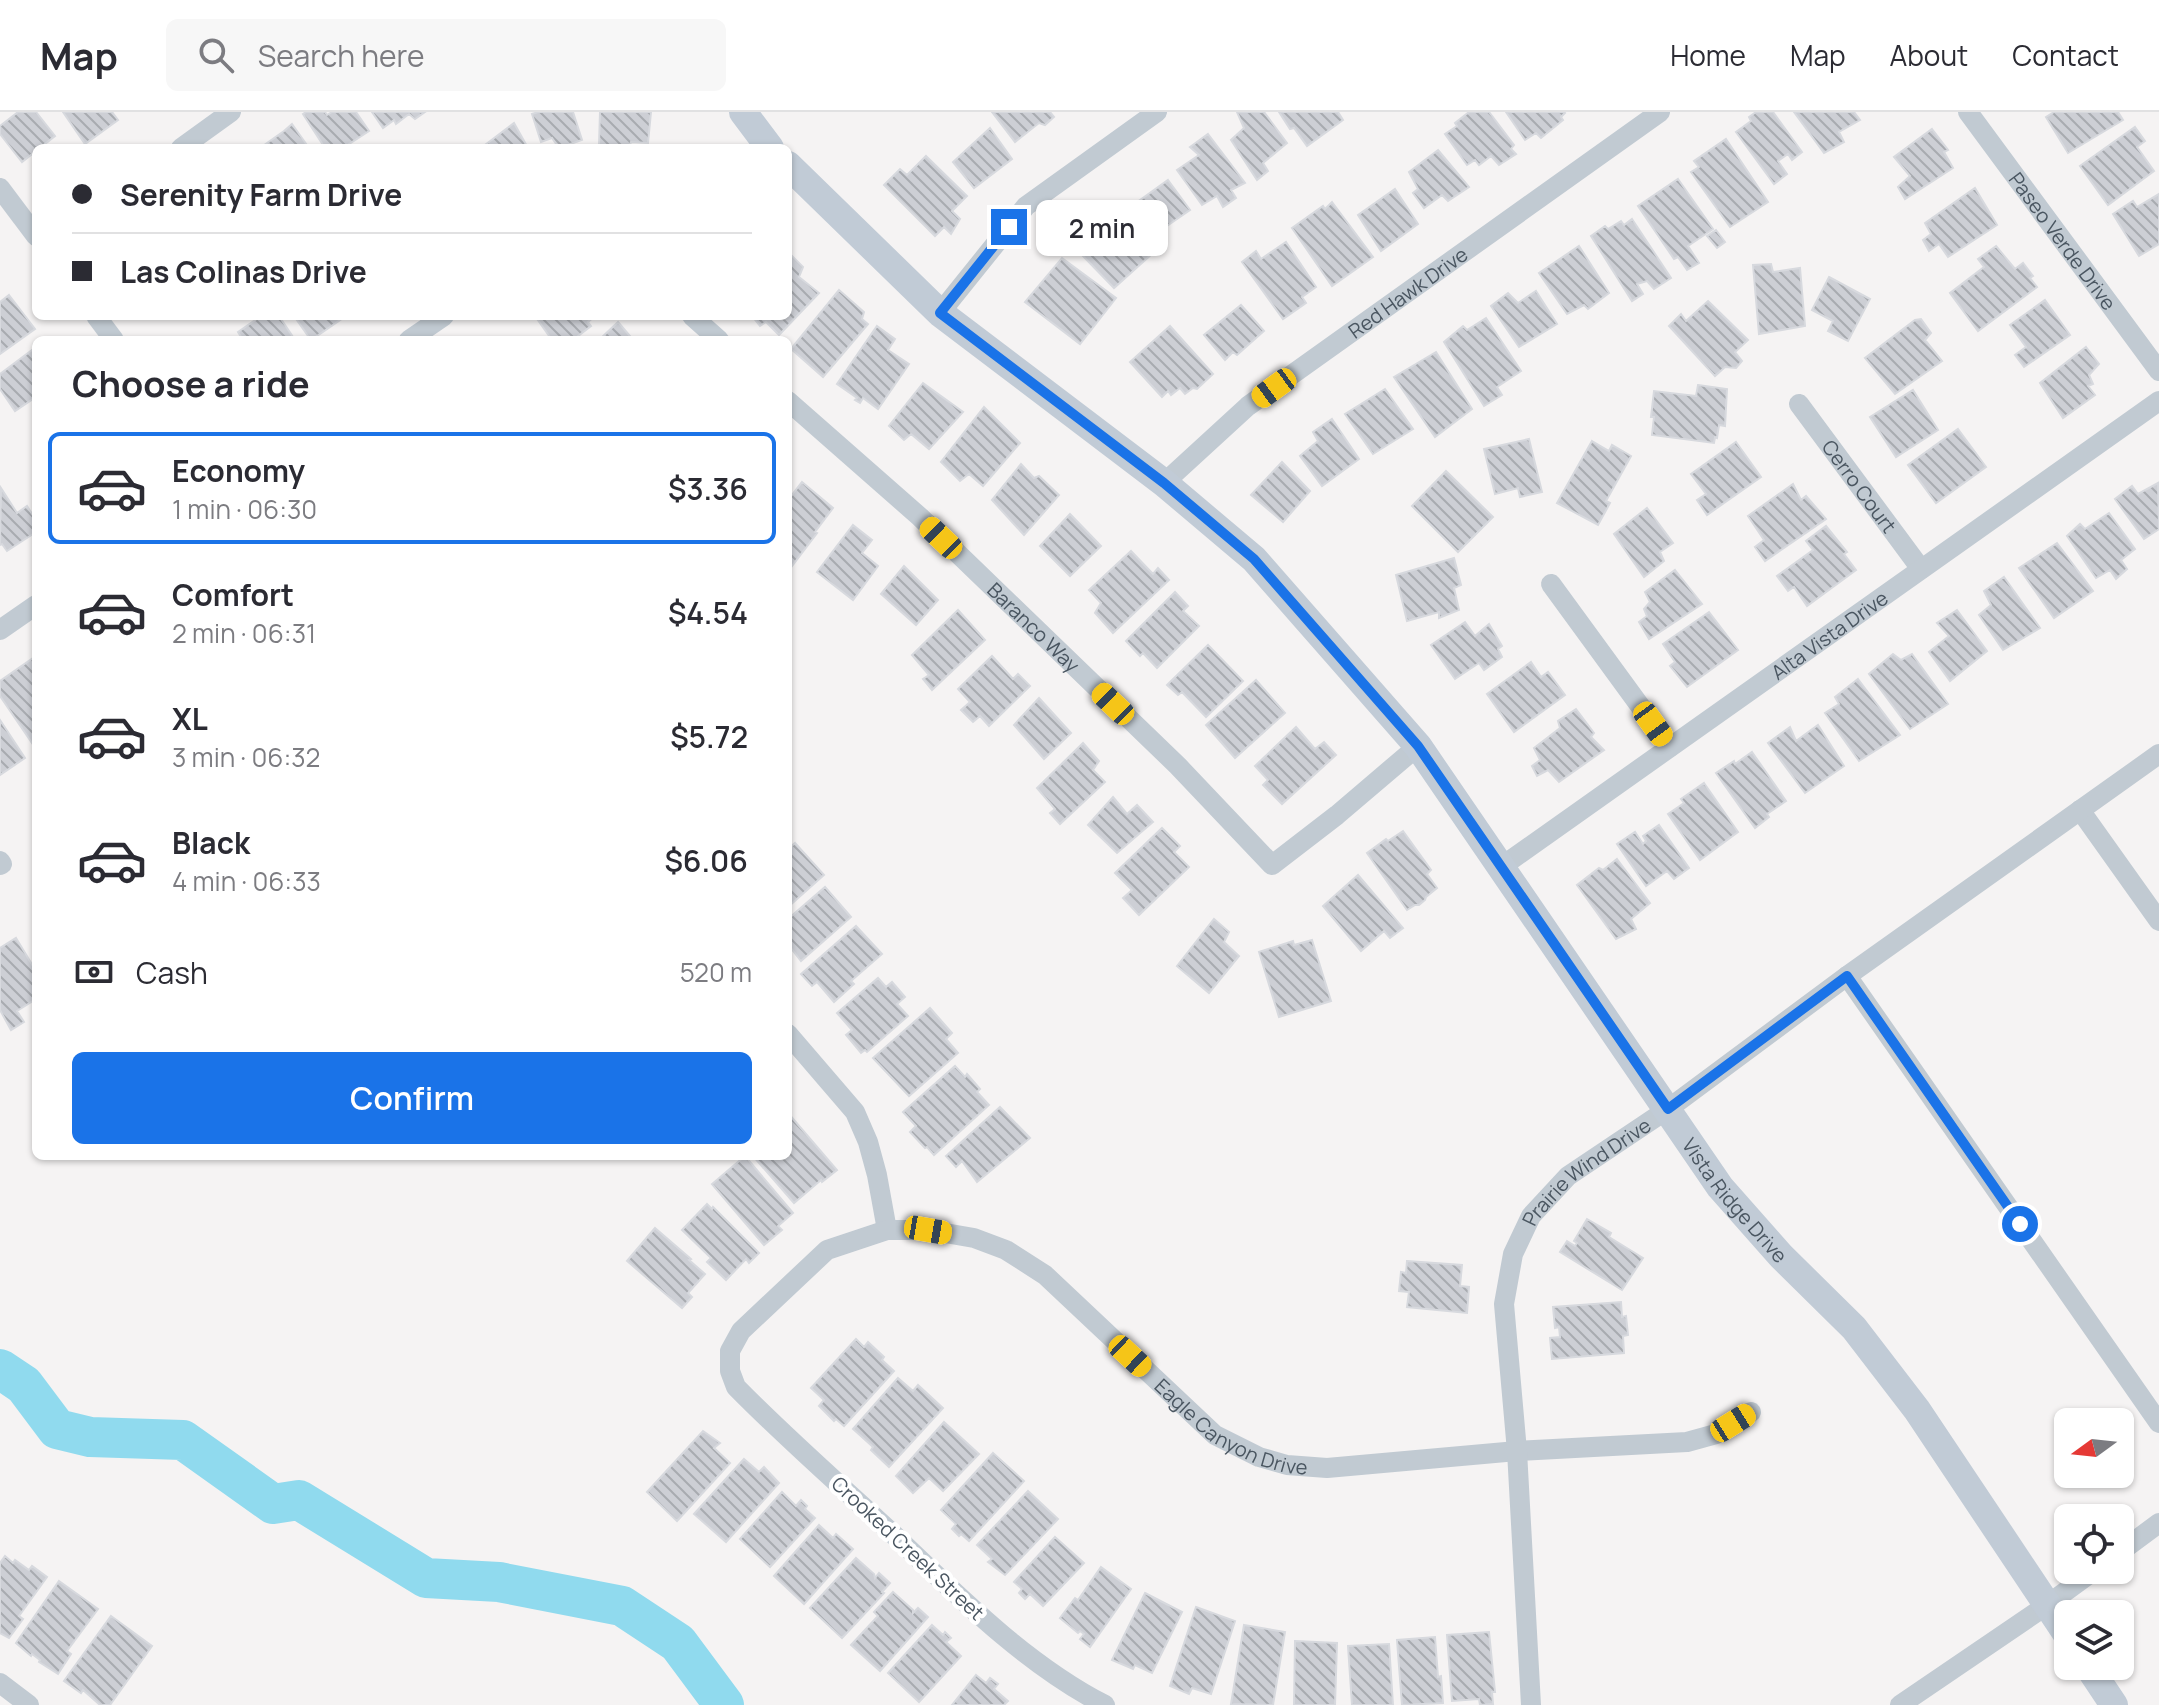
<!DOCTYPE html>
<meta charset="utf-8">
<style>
:root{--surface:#fff;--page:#f7f7f7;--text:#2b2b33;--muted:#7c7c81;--line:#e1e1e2;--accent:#1a73e8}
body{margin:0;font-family:Manrope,sans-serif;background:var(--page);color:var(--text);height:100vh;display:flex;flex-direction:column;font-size:30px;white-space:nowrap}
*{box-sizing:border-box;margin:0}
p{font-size:26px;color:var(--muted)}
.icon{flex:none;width:44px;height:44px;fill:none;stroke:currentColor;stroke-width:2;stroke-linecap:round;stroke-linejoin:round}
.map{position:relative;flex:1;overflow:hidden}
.drawer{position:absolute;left:32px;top:224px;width:760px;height:824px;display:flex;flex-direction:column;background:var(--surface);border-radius:12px;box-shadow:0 2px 6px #0004}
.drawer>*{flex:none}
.banner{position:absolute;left:32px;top:32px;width:760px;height:176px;border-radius:12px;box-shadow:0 2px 6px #0004;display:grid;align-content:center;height:176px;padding:0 40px;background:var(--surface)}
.needle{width:52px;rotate:255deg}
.fabs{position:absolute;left:2054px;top:1296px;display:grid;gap:16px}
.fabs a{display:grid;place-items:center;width:80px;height:80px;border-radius:12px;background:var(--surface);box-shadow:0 2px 6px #0004;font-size:40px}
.end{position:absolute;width:36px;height:36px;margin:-18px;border:10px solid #1a73e8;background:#fff;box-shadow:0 0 0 4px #fff}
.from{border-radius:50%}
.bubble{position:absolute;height:56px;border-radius:12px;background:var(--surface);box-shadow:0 2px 6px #0004;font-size:26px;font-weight:600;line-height:56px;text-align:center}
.car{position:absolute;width:24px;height:48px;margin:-24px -12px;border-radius:10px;box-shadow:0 0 6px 2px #0007;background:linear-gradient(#f5c518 24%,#345 0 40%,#f5c518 0 76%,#345 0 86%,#f5c518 0)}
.banner b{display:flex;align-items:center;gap:28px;height:76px;font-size:30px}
.banner b+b{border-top:2px solid var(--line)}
.banner i{width:20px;height:20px;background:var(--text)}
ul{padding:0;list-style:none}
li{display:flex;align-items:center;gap:24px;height:112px;margin:0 16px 12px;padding:0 24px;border:4px solid transparent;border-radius:12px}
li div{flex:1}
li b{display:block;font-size:30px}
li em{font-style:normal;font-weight:600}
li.active{border-color:var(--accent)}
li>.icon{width:72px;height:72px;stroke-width:1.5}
h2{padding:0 40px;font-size:36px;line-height:96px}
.pay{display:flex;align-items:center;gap:20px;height:88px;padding:0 40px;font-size:30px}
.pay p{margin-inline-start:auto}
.primary-button{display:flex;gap:16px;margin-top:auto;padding:16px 40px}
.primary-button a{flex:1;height:92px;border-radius:12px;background:var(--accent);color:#fff;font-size:32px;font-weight:600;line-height:92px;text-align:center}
header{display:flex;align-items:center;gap:48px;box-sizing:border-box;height:112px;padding:0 40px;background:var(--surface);border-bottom:2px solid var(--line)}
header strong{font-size:38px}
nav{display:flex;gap:44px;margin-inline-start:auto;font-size:28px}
.search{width:560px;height:72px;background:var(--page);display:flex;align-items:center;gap:20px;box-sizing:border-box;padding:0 28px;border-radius:12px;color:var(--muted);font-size:30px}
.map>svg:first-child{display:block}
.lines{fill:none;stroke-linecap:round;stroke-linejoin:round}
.river{stroke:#90daee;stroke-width:40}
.building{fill:url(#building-back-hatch);stroke:#d7d9de;stroke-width:2}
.street{stroke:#c1cad2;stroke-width:20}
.secondary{stroke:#c1cbd6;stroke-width:28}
.route{stroke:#1a73e8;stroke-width:10}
.labels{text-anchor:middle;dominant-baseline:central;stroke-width:8;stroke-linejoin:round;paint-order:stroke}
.street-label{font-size:20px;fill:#4a5661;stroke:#fff}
</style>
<header>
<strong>Map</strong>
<div class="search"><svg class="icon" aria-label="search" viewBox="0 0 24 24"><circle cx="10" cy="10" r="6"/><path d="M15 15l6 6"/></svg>Search here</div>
<nav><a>Home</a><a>Map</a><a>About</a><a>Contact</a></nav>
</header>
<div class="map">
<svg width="2159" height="1593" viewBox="0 0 2159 1593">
<defs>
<pattern id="building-back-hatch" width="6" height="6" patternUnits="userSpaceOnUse" patternTransform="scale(2)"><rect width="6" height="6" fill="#cdcfd5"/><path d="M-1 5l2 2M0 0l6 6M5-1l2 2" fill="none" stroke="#a8abb0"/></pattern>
</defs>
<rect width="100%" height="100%" fill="#f5f3f3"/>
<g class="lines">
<!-- river -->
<path class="river" d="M0 1257 24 1273 57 1317 90 1325 183 1328 273 1392 299 1388 426 1466 499 1470 622 1494 678 1531 724 1593"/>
</g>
<!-- building -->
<path class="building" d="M18 0H36L55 24 40 36H36V39L22 50 0 22V14Z
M63 0H112L118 8 85 32Z
M306 0H325L327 3 332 0H356L369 19 343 36H325L303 2Z
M372 0H425L415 7 409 2 396 12 394 8 383 16Z
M538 0H573L582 28 559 36 552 26 541 30 532 2Z
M600 0H651L648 31 631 30 629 36 599 33Z
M992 0H1050L1054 5 1045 13 1039 11 1015 30Z
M1237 0H1264L1287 31 1263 51 1268 59 1257 68 1231 28 1244 16Z
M1279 0H1338L1343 8 1307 34 1294 16 1290 17Z
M1469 0H1489L1514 33 1511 37 1516 42 1499 53 1491 44 1479 53 1475 48 1467 53 1445 22 1457 14 1455 11Z
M1506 0H1564L1565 1 1561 5 1563 8 1541 26 1536 21 1525 28Z
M1756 0H1773L1802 40 1792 48 1788 42 1778 49 1787 62 1774 72 1736 20 1751 9 1749 5Z
M1794 0H1854L1860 8 1839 20 1844 30 1824 41Z
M2054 0H2118L2123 8 2068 41 2046 5Z
M514 11 528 36H481Z
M292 12 309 36H260L284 19Z
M2135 15 2145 29 2137 35 2154 59 2108 93 2080 54Z
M990 16 1012 47 974 76 953 50Z
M1932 17 1948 38 1944 40 1953 56 1905 87 1898 75 1910 64 1894 45Z
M1208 22 1245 71 1231 78 1236 86 1223 95 1217 84 1202 93 1177 58 1199 43 1190 35Z
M1726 27 1768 90 1730 115 1691 60 1699 55 1694 49Z
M1438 38 1469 75 1448 89 1442 83 1424 96 1413 81 1418 77 1409 60Z
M926 44 967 84 952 99 960 107 951 122 944 115 935 124 884 73 900 57 907 63Z
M1678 67 1713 117 1688 134 1699 151 1687 158 1678 145 1674 147 1638 94Z
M1168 68 1190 98 1151 125 1129 96Z
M1975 76 1997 113 1948 145 1939 132 1929 139 1923 128 1931 122 1925 111Z
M1395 77 1418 112 1381 139 1358 103Z
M2159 82V132L2139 144 2113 102 2133 89 2137 95Z
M1332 90 1373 145 1332 174 1292 116 1323 94 1325 97Z
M1111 98 1152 142 1114 176 1081 142 1101 122 1094 113Z
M1632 107 1671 166 1654 177 1647 169 1637 172 1643 182 1632 189 1591 124 1605 114 1608 117 1621 109 1624 113Z
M1716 118 1725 130 1717 136 1707 124Z
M1286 130 1316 175 1302 185 1306 191 1283 207 1242 150 1256 139 1261 147Z
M1579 134 1609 181 1588 197 1584 193 1567 202 1539 161Z
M1996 134 2015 157 2023 151 2033 164 2030 166 2037 175 1978 219 1950 181 1984 155 1978 147Z
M788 140 803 155 799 165 819 181 779 223 766 210 760 214 752 204H788Z
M1062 146 1116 186 1080 232 1025 190Z
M1771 152 1773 160 1800 156 1805 214 1759 222 1753 153Z
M1829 165 1870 187 1848 229 1828 219 1833 209 1812 198Z
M839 178 864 200 862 207 868 212 823 265 791 237Z
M1536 179 1557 212 1519 235 1491 194 1508 181 1518 191Z
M9 183 35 217 0 242V190Z
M2045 188 2070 223 2024 255 2015 243 2026 235 2010 213Z
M1708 189 1748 228 1735 240 1742 249 1736 256 1725 255 1715 264 1669 214 1681 202 1686 209Z
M1241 193 1264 219 1237 243 1233 240 1225 248 1204 223Z
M261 204H279L295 228H243L238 220Z
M294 204H346L311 228Z
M535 204H595L588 210 591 214 573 228H552Z
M1486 206 1521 259 1497 275 1502 283 1484 294 1444 230 1463 214 1467 218Z
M1921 207 1931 221 1925 228 1942 249 1895 282 1865 246 1915 208Z
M618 210 630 224 627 228H599Z
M877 214 895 227 888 238 909 252 878 297 863 286 860 291 855 288 857 286 837 272Z
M1170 214 1213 262 1197 277 1193 276 1185 282 1180 276 1171 283 1168 279 1162 285 1130 250Z
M36 235V285L15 299 0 277V262Z
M2086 235 2099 252 2089 263 2093 272 2088 274 2095 283 2063 306 2040 271Z
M1436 240 1472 297 1435 325 1394 265Z
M923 271 963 300 929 337 911 322 904 328 889 314Z
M1698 273 1727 277 1725 314 1719 313 1717 326 1715 325 1714 331 1652 323 1654 305H1651L1654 279 1696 284Z
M1385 277 1413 317 1373 342 1345 302Z
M1913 278 1938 318 1896 345 1870 305Z
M984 295 1020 331 983 374 969 362 960 369 941 350Z
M1332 307 1359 347 1322 374 1300 344 1318 329 1313 320Z
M1958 317 1986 355 1936 391 1908 353Z
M1529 327 1542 380 1520 385 1518 376 1495 382 1484 337Z
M1592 329 1609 339 1612 333 1631 344 1606 389 1610 391 1598 413 1557 391Z
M1736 330 1761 365 1707 403 1697 388 1706 382 1691 362Z
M1282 350 1310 379 1283 410 1251 383Z
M1021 352 1034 366 1039 364 1059 383 1024 423 992 388Z
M1446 359 1493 405 1458 440 1412 394Z
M802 370 833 396 815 420 817 421 792 454 788 451V388Z
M2158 371 2159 417 2144 427 2115 387 2132 374 2138 382Z
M1793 372 1801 388 1806 384 1826 407 1765 449 1755 435 1764 428 1748 404Z
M1 376 17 401 27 394 36 408V420L7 439 2 432 0 433Z
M1647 396 1673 431 1660 440 1664 449 1644 465 1614 422Z
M2109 401 2135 437 2121 448 2127 457 2116 467 2110 458 2096 466 2067 424 2080 412 2085 417Z
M1070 402 1101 434 1070 464 1040 434Z
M853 413 872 428 862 441 878 454 853 488 817 460Z
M1826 414 1847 440 1844 442 1856 458 1807 494 1794 475 1788 479 1777 464 1813 438 1806 429Z
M2057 431 2093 479 2054 506 2019 456Z
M1131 439 1153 462 1158 456 1169 468 1113 521 1095 501 1101 491 1089 478Z
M1454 446 1461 473 1454 476 1459 498 1439 506V500L1407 509 1396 463Z
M904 454 938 488 916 513 881 482Z
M1675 458 1702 492 1649 527 1639 510 1647 504 1644 497 1650 490 1645 480Z
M2004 465 2040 516 2003 538 1979 503 1991 493 1984 479Z
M1175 480 1188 494 1183 499 1199 514 1157 556 1143 541 1140 544 1126 529Z
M958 498 985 528 932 578 923 567 929 563 912 543Z
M1957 498 1987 539 1950 569 1929 540 1949 524 1937 511Z
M1709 500 1738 538 1687 575 1670 554 1675 550 1663 532Z
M1465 510 1475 524 1489 512 1502 534 1498 537 1502 545 1484 558 1479 551 1455 567 1431 533Z
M1208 533 1243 569 1206 605 1182 580 1178 583 1167 573Z
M1893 542 1901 548 1912 542 1948 592 1910 617 1869 562Z
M36 544V637L0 584V569Z
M992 544 1013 567 1018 562 1030 574 989 614 980 604 973 610 961 598 970 590 958 577Z
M1531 550 1541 565 1548 560 1565 583 1514 620 1487 582Z
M1858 567 1900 623 1859 649 1825 601 1839 592 1835 585Z
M1256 568 1285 601 1235 646 1206 613Z
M1039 586 1071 621 1044 647 1014 613Z
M1576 597 1594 621 1591 625 1604 638 1559 670 1548 658 1537 664 1532 654 1540 648 1534 636 1560 616 1558 609Z
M0 608 25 646 0 663Z
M1818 613 1844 654 1805 681 1768 631 1790 615 1796 629Z
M1296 615 1315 637 1324 630 1336 643 1282 692 1263 673 1268 668 1255 654Z
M1083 631 1099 649 1093 658 1105 670 1060 712 1050 701 1055 697 1037 676Z
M1752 640 1786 689 1767 702 1769 705 1755 716 1716 661 1734 649 1735 652Z
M1704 671 1738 720 1700 748 1668 702 1684 691 1681 687Z
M1113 685 1127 702 1137 693 1153 710 1117 741 1088 713Z
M1659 713 1689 756 1674 767 1667 759 1646 774 1617 732 1635 720 1643 732 1646 729 1643 724Z
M1162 716 1180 734 1174 740 1189 755 1139 803 1123 786 1132 778 1115 761Z
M1403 719 1431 758 1427 762 1437 776 1426 785 1425 788 1419 793H1415L1407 798 1367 741 1386 727 1388 729Z
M795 731 824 763 788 795V737Z
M1617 747 1650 791 1631 807 1636 817 1616 827 1577 773 1599 756 1603 758Z
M1358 763 1403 816 1390 826 1384 819 1361 839 1323 794Z
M825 775 851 805 801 849 790 835 788 837V807Z
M1214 807 1229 820 1224 830 1239 844 1209 881 1177 854Z
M856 814 882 842 851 869 854 872 834 890 817 870 812 874 801 862Z
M16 826 36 859V887L17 899 24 910 11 918 0 898V836Z
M1312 828 1331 889 1279 905 1259 840 1293 829 1294 833Z
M878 866 886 875 892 870 905 885 897 892 908 904 867 940 865 938 861 941 846 923 852 918 837 901Z
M930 896 952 921 946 927 958 941 909 984 873 946Z
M955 954 965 965 967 962 980 977 977 980 989 993 934 1043 927 1035 925 1036 910 1020 916 1014 903 1000Z
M1000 995 1030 1026 977 1070 962 1049 956 1055 946 1044Z
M788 1001 837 1058 822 1070 821 1068 794 1091 753 1044H788Z
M745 1044 793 1101 778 1114 782 1118 764 1133 712 1072Z
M707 1092 712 1097 713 1095 759 1141 749 1151 746 1147 726 1168 707 1150 711 1146 682 1118Z
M1587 1107 1611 1121 1609 1125 1643 1146 1622 1178 1560 1140 1567 1129 1575 1134 1577 1131 1574 1129Z
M655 1116 691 1147 689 1148 705 1162 688 1181 692 1185 682 1196 627 1149Z
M1407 1149 1462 1153 1460 1174 1469 1175 1467 1201 1407 1195 1409 1180 1399 1179 1401 1160 1406 1161Z
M1621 1190 1622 1205 1626 1204 1628 1223 1623 1224 1624 1241 1552 1247 1550 1226 1560 1225 1559 1215 1555 1216 1553 1195Z
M856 1227 864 1235 868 1230 884 1245 882 1248 894 1259 844 1314 836 1307 834 1309 819 1294 824 1288 811 1276Z
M898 1266 913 1279 918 1273 943 1296 889 1355 871 1338 873 1335 853 1317Z
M944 1310 979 1342 943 1379 929 1366 913 1381 896 1364Z
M703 1319 720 1331 714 1336 730 1351 677 1409 647 1380Z
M993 1341 1024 1369 969 1429 961 1422 959 1424 952 1417 956 1412 941 1398Z
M744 1347 759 1360 764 1355 779 1371 726 1430 694 1402Z
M1028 1379 1058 1407 1005 1463 988 1450 992 1447 977 1433Z
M782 1380 796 1394 801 1388 807 1394 805 1397 815 1406 770 1455 740 1427Z
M819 1413 833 1426 836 1422 853 1437 804 1492 774 1464Z
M1055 1425 1084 1451 1043 1494 1030 1482 1025 1487 1019 1481 1022 1477 1014 1470Z
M5 1444 13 1451 15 1448 29 1458 32 1454 47 1465 19 1504 23 1507 9 1526 0 1521V1451Z
M856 1446 874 1462 875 1466 879 1461 890 1471 882 1480 884 1481 842 1526 810 1496Z
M1101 1455 1131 1477 1090 1535 1080 1527 1084 1522 1080 1519 1078 1521 1060 1506 1075 1486 1078 1488Z
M59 1469 98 1497 67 1539 71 1542 58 1562 39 1550 40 1548 32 1542 31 1544 16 1531Z
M893 1480 913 1498V1501L918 1496 928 1505 880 1559 851 1533 878 1504 874 1500Z
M1145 1481 1182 1500 1152 1561 1135 1553 1133 1557 1112 1548Z
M1196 1495 1235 1509 1211 1582 1192 1576 1189 1582 1170 1574Z
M111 1504 152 1534 110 1593H100L83 1578 81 1581 64 1569Z
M932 1513 943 1523 945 1520 951 1526 946 1530 961 1544 919 1590 888 1561Z
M1244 1513 1285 1520 1273 1593 1231 1592Z
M1489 1520 1495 1580H1492L1493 1592 1480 1593 1479 1587 1452 1589 1447 1523Z
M1435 1525 1438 1565 1441 1564 1443 1591 1402 1593 1397 1528Z
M1295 1529 1337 1531 1335 1593H1294Z
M1389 1532 1393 1593H1352L1348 1534Z
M976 1563 986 1571 990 1566 998 1572 994 1577 1008 1589 1004 1593H952Z"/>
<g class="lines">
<!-- street -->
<g class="street">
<path id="s1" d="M1968 0 2159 259"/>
<path d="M181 36 231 0"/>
<path d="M0 76 36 124"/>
<path d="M940 201 1026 94 1157 0"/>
<path d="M96 204 114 228"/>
<path d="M692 204 719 228"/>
<path d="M409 228 444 204"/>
<path id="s2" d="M788 289 920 405 1178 654 1272 753 1337 703 1418 634"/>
<path id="s3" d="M1799 292 1921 457"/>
<path id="s4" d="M1164 371 1248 294 1660 0"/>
<path d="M1551 472 1670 635"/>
<path d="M0 518 36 493"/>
<path d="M2080 698 2159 809"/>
<path d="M0 749 2 752 0 753"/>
<path id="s5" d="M1501 755 2159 289"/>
<path d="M1847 864 2159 1311"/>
<path d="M788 922 855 1000 868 1030 877 1063 887 1118"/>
<path d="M2120 1440 2159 1411"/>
<path d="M0 1571 29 1593"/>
<path id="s6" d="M1105 1593C1025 1552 956 1482 892 1421 840 1373 786 1326 736 1275L730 1259V1239L741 1219 827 1138 887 1118H928L974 1126 1006 1138 1045 1163 1215 1323 1259 1345 1287 1353 1327 1356 1517 1339 1687 1330 1716 1322 1751 1300"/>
<path id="s7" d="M1531 1593 1517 1339 1504 1192 1513 1142 1531 1104 1568 1064 1668 997 1847 864 2159 642"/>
<path d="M1900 1593 2047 1493 2095 1458"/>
</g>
<!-- secondary -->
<g class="secondary">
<path d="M743 0 770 36"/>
<path id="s8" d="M788 53 940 201 1164 371 1254 447 1418 634 1720 1075 1781 1144 1854 1216 1917 1298 2068 1524"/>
<path d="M2088 1554 2114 1593"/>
</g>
</g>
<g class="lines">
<!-- route -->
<path class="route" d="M1009 115 940 201 1164 371 1254 447 1418 634 1668 997 1847 864 2020 1112"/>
</g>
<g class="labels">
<!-- street labels -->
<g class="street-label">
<text stroke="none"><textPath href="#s1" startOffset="160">Paseo Verde Drive</textPath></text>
<text stroke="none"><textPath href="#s4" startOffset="310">Red Hawk Drive</textPath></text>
<text stroke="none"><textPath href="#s3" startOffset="102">Cerro Court</textPath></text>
<text stroke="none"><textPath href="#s2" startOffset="334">Baranco Way</textPath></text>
<text stroke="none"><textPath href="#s5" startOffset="402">Alta Vista Drive</textPath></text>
<text stroke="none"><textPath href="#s7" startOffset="566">Prairie Wind Drive</textPath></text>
<text stroke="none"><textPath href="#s8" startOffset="1414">Vista Ridge Drive</textPath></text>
<text stroke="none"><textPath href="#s6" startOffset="1142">Eagle Canyon Drive</textPath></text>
<text transform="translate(908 1436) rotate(43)">Crooked Creek Street</text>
</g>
</g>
</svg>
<div class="fabs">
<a><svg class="needle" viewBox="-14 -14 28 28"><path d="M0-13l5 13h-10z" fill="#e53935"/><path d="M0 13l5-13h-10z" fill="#7c7c81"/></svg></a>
<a><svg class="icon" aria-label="locate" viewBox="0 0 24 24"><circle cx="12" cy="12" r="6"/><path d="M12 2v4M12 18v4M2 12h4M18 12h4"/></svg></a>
<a><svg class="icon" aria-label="layers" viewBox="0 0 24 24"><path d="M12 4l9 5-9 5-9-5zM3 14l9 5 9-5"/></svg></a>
</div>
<i class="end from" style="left:2020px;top:1112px"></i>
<i class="end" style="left:1009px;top:115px"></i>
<div class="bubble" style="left:1036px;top:88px;width:132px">2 min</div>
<i class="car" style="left:1274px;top:276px;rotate:234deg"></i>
<i class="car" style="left:941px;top:426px;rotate:314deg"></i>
<i class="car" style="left:1113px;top:592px;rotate:314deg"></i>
<i class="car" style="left:1653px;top:612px;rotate:144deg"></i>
<i class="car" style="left:928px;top:1118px;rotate:100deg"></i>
<i class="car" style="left:1130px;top:1244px;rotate:133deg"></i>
<i class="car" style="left:1733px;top:1311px;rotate:58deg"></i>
<div class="banner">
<b><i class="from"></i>Serenity Farm Drive</b>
<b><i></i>Las Colinas Drive</b>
</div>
<section class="drawer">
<h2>Choose a ride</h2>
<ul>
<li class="active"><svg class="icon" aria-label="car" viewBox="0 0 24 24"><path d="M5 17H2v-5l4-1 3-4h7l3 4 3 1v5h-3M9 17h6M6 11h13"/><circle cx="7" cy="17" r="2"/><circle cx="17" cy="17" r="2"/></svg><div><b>Economy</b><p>1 min · 06:30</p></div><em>$3.36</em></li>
<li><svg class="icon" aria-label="car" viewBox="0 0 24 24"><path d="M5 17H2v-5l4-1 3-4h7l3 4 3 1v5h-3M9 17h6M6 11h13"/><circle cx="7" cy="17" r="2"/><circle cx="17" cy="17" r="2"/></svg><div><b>Comfort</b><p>2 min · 06:31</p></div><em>$4.54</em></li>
<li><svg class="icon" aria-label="car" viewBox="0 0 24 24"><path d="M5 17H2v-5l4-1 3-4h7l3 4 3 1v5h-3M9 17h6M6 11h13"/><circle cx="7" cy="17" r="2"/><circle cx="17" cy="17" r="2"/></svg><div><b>XL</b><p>3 min · 06:32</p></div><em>$5.72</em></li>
<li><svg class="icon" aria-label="car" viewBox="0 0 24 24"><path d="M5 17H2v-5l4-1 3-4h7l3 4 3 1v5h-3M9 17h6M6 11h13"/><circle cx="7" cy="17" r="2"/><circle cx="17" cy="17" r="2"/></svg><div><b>Black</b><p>4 min · 06:33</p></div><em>$6.06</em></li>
</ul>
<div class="pay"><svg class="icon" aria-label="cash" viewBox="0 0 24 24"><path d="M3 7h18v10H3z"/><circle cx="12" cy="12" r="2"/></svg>Cash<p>520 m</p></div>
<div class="primary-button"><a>Confirm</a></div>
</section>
</div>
